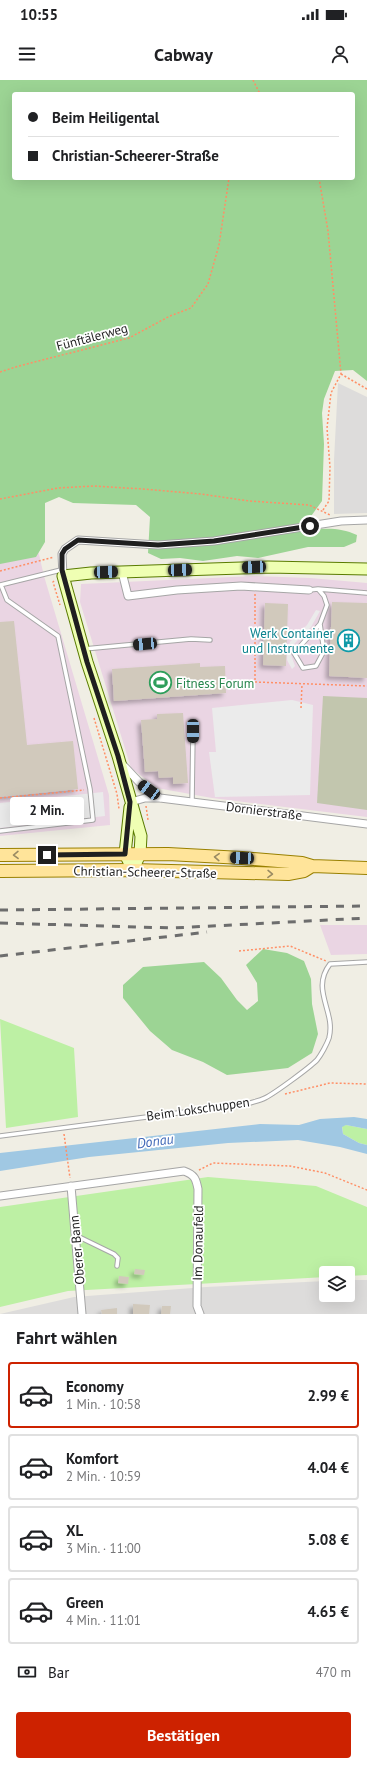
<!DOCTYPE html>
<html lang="de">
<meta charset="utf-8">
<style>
:root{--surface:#fff;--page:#f6f6f6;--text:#202124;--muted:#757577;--line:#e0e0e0;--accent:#cd2200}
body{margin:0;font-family:"PT Sans",sans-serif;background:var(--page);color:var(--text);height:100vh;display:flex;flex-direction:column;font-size:15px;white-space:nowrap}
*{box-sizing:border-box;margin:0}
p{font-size:13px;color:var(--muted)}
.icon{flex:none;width:22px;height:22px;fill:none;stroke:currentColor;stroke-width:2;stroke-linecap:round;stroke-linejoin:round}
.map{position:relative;height:1234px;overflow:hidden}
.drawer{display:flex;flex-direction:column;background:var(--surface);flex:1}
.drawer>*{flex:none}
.top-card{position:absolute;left:12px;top:12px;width:343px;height:88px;border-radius:4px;box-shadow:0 4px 16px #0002;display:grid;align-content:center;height:88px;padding:0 16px;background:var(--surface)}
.controls{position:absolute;left:319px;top:1186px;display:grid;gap:8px}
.controls a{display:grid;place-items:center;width:36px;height:36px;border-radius:4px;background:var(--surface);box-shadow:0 4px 16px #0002;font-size:20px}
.end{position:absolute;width:18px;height:18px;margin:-9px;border:5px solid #1f1f1f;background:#fff;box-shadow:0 0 0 2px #fff}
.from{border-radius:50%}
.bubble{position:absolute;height:28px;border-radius:4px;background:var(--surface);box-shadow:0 4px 16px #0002;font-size:13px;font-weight:700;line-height:28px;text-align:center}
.car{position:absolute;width:12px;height:24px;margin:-12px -6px;border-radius:5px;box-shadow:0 0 3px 1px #0007;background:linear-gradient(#222 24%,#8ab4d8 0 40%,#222 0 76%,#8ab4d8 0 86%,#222 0)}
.top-card b{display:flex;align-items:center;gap:14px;height:38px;font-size:15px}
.top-card b+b{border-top:1px solid var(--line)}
.top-card i{width:10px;height:10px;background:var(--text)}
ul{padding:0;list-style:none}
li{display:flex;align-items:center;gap:12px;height:66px;margin:0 8px 6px;padding:0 8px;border:2px solid var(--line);border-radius:4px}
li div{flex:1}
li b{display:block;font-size:15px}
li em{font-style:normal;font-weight:700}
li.active{border-color:var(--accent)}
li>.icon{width:36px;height:36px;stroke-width:1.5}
h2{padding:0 16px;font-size:18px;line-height:48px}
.pay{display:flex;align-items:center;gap:10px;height:44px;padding:0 16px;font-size:15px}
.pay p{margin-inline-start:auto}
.action{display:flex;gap:8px;margin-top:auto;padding:8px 16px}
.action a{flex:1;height:46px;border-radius:4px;background:var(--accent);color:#fff;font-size:16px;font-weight:700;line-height:46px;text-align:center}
.status{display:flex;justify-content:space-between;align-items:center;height:28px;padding:0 20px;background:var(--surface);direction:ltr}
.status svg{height:11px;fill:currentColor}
header{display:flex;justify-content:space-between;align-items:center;height:52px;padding:0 16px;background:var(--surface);font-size:18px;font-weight:700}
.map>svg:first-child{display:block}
.residential{fill:#dddcdb}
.industrial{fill:#ead5e3}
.construction{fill:#c2c6ae}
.grass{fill:#bdf0a4}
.forest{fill:#9cd494;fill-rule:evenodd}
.parking{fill:#ebebeb}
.water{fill:#a0c8e3}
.building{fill:#d1c9bc;filter:url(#shadow)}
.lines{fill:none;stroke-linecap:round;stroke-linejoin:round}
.lane-casing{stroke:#a6a6a6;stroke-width:5.5}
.street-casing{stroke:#a6a6a6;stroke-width:9}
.secondary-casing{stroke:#597b00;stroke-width:13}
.primary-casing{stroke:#998000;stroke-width:14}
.path{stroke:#ff8f66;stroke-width:1.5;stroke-dasharray:2 2;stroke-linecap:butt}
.lane{stroke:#fff;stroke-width:3.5}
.street{stroke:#fff;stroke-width:7}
.secondary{stroke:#efffb3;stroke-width:11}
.primary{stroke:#ffe49a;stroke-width:12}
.rail{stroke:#6d6d6d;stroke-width:3;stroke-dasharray:8 8;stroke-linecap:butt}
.oneway{stroke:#9a8b63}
.route{stroke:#1f1f1f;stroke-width:5}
.labels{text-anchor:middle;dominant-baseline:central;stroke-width:3.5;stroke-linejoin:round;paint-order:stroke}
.street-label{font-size:13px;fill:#1f1f1f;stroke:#fff}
.culture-label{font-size:13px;fill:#0d838f;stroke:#fff;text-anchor:end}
.leisure-label{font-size:13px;fill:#27864d;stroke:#fff;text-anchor:start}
.water-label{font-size:14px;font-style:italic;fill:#4169b8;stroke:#fff}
</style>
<div class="status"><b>10:55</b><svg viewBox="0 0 49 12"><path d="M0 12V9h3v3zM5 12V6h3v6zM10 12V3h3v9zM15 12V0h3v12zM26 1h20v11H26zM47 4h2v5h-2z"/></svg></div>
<header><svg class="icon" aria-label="menu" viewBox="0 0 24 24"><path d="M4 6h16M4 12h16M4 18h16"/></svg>Cabway<svg class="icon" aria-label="person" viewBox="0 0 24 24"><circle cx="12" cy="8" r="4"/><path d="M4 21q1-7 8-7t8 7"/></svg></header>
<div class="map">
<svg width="367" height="1234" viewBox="0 0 367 1234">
<defs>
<filter id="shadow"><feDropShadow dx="-3.5" dy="3.5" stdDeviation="2" flood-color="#0004"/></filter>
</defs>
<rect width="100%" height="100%" fill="#f0eee4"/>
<!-- residential -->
<path class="residential" d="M338 303 367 317V433L334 434V380Z
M348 1200H367V1234H0L74 1217 206 1207 326 1201V1215H348Z"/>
<!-- industrial -->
<path class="industrial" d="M38 470 44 496 109 715 110 745 0 756V478Z
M254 496 310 498 367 503V737L212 718 157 708 131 688 80 522 81 504Z
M320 845H367V874L331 875Z"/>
<!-- construction -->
<path class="construction" d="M323 616 367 618V730L317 723Z"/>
<!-- grass -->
<path class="grass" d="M0 939 74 968 78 1037 6 1048Z
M346 1045 367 1049V1065L359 1063 343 1054 342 1046Z
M208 1097 316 1106 367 1127V1195L348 1196V1193H326V1197L68 1211 0 1227V1127Z"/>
<!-- forest -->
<path class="forest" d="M0 0H367V301L353 290 335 291 324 319 322 333 324 364 322 421 309 439 318 449C333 448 344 449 357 455L356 462 344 467H308L258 478 237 476 203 481 180 478 161 479 148 473 150 437 136 425 73 423 59 417 45 423V462L36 477 0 484ZM14 14H353V98H14Z
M263 869 287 873 304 881 311 899 312 924 318 954 312 973 288 988 227 995 203 982 172 970 150 951 123 918V905L143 887 204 882 221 898 237 920 247 930 258 921 257 903 246 885Z"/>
<!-- parking -->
<path class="parking" d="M316 530 320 531 311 547 293 565 290 572 295 586 292 589 287 580V571L290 562 307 545Z
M292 620 313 625 310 715 215 717 209 672H216L212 628Z
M103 712 105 736 0 748V723Z"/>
<!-- water -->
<path class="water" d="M354 1037 367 1039V1049L346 1045 342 1047 343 1054 359 1063 367 1065V1074L340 1067 298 1060 228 1063 89 1077 0 1091V1073L260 1044 299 1045 320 1039Z"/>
<!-- building -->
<path class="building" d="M332 522 367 523V598L329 596Z
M265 523 288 524 286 586 263 585Z
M14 541 27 665 73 661 78 709 0 717V542Z
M200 583V587L225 586 226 613 114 621 112 589Z
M183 633 188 703 173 704V697L159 698 158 691 145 692 141 640 157 639V634Z
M135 1189 145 1190 144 1195 134 1194Z
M119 1196 129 1197 128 1204 118 1203Z
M133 1224 150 1225 149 1234H133Z
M162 1226H171L170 1234H161Z
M117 1228V1234H102L101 1230Z"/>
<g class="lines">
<defs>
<path id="lane" d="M0 505 61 490
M318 509 367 513
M309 510 318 509 324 516 327 525 320 544 294 573 303 588 316 586 324 571 320 544
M84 569 191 559 210 560
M192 722 193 651
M0 751 93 740 90 709 58 556 7 520 1 505
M0 1056 247 1024C252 1022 259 1021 265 1018 275 1013 309 988 317 980 321 975 327 964 329 958 336 931 310 910 330 884L367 882
M75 1155 114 1174 118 1178 117 1186"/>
<path id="street" d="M122 492 128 516 177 510 241 506 309 510
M63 496 62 474 65 469 78 460 158 465 214 461 341 441 367 440
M123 685 139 702 160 718
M131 722 145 718H160L367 744
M71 1106 82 1234
M0 1116 184 1091C195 1095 196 1099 198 1109L197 1226 200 1234"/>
<path id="secondary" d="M130 727 125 774 133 790
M133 790 140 774 141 756 118 676 87 582 63 496 91 493 268 487 367 489"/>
<path id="primary" d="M0 775 168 774 242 778 302 783 312 786 367 788
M0 791 133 790 288 794 304 791 312 786"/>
</defs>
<!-- lane casing -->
<use href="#lane" class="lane-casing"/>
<!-- street casing -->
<use href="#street" class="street-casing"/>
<!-- secondary casing -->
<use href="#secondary" class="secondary-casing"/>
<!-- primary casing -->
<use href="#primary" class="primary-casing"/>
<!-- path -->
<path class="path" d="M253 0 260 14
M319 98 328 151 341 294 331 313 327 348 330 387 329 421 323 430
M0 292 19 286 129 258 170 236 191 228 208 204 219 165 229 98
M341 294 367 309
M0 419 58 408 94 406 143 409 201 414 249 421 309 425 330 435
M0 491 54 477
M54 501 53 502 60 525
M255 514V602L367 606
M301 628 302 604
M94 638 117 714 119 729
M0 718 84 710
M146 726 148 740
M239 871 290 866 326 881
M285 1014 330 1003 367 1004
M64 1054 70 1098
M199 1090 213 1083 290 1086 325 1093 367 1110"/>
<!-- lane -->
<use href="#lane" class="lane"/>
<!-- street -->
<use href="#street" class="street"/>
<!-- secondary -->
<use href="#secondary" class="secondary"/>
<!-- primary -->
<use href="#primary" class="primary"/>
<!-- rail -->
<path class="rail" d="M0 830 367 826
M0 843 173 848 367 838
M0 876 207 852"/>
</g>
<!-- one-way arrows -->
<defs><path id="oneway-chevron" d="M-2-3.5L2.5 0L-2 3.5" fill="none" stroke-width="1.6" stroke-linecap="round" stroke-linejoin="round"/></defs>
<g class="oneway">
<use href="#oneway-chevron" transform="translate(16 775) rotate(179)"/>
<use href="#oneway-chevron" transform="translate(217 777) rotate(-177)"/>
<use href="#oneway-chevron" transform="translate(270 794) rotate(1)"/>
</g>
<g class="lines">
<!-- route -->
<path class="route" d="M47 775 125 774 130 722 118 676 87 582 62 490V474L65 469 78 460 158 465 214 461 310 446"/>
</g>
<!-- icons -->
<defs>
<symbol id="building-ring" viewBox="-11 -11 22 22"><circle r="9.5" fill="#fff" stroke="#0f9aa8" stroke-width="1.5"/><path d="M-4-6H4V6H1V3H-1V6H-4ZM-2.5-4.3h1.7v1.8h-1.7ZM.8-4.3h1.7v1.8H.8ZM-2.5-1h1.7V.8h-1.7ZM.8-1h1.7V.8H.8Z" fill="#0f9aa8"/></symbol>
<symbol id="stadium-ring" viewBox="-11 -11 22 22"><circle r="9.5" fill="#fff" stroke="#2e9e5b" stroke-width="1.5"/><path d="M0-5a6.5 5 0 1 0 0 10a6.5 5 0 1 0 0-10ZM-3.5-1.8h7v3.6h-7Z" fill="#2e9e5b"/></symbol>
</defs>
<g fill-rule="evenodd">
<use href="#building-ring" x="336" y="548" width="25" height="25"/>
<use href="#stadium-ring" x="148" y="590" width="25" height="25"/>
</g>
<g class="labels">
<!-- street labels -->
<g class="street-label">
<text transform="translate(92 257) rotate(-15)">Fünftälerweg</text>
<text transform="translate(264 731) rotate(7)">Dornierstraße</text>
<text transform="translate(145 792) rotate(1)">Christian-Scheerer-Straße</text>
<text transform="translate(198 1029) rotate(-8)">Beim Lokschuppen</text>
<text transform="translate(198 1163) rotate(-89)">Im Donaufeld</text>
<text transform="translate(77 1170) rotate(-95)">Oberer Bann</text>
</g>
<!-- culture labels -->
<g class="culture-label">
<text x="334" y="553">Werk Container<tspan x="334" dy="15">und Instrumente</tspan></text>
</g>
<!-- leisure labels -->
<g class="leisure-label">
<text x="176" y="603">Fitness Forum</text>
</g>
<!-- water labels -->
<g class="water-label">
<text transform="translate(155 1061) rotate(-8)">Donau</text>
</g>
</g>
</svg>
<div class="controls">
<a><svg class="icon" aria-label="layers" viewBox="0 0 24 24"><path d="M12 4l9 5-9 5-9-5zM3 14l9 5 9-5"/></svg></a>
</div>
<i class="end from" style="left:310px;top:446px"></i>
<i class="end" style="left:47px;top:775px"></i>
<div class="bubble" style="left:10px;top:717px;width:74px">2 Min.</div>
<i class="car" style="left:254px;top:487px;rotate:268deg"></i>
<i class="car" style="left:180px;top:490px;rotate:88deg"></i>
<i class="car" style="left:106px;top:492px;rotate:88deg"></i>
<i class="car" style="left:145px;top:564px;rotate:265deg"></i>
<i class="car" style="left:193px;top:651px;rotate:180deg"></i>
<i class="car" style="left:149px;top:710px;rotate:306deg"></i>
<i class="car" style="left:242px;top:778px;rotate:273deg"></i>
<div class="top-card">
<b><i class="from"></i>Beim Heiligental</b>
<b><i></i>Christian-Scheerer-Straße</b>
</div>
</div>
<section class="drawer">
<h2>Fahrt wählen</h2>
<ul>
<li class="active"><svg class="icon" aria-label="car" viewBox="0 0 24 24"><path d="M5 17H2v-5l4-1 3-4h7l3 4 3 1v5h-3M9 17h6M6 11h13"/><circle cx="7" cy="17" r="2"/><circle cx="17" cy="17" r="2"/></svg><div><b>Economy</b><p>1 Min. · 10:58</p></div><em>2.99 €</em></li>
<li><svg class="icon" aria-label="car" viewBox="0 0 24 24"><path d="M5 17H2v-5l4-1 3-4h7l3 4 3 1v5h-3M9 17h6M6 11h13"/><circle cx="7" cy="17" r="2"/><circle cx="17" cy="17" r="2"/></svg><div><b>Komfort</b><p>2 Min. · 10:59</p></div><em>4.04 €</em></li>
<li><svg class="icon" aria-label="car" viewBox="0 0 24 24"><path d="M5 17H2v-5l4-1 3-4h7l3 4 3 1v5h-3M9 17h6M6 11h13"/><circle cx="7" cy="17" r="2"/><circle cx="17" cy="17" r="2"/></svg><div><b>XL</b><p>3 Min. · 11:00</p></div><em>5.08 €</em></li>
<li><svg class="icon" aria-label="car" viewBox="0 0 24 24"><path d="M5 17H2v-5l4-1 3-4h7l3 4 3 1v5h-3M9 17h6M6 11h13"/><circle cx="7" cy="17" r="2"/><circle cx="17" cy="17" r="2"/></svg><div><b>Green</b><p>4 Min. · 11:01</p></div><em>4.65 €</em></li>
</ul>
<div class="pay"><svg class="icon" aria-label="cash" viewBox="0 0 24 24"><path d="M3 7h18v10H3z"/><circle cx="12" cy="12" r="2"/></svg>Bar<p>470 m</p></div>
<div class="action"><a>Bestätigen</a></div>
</section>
